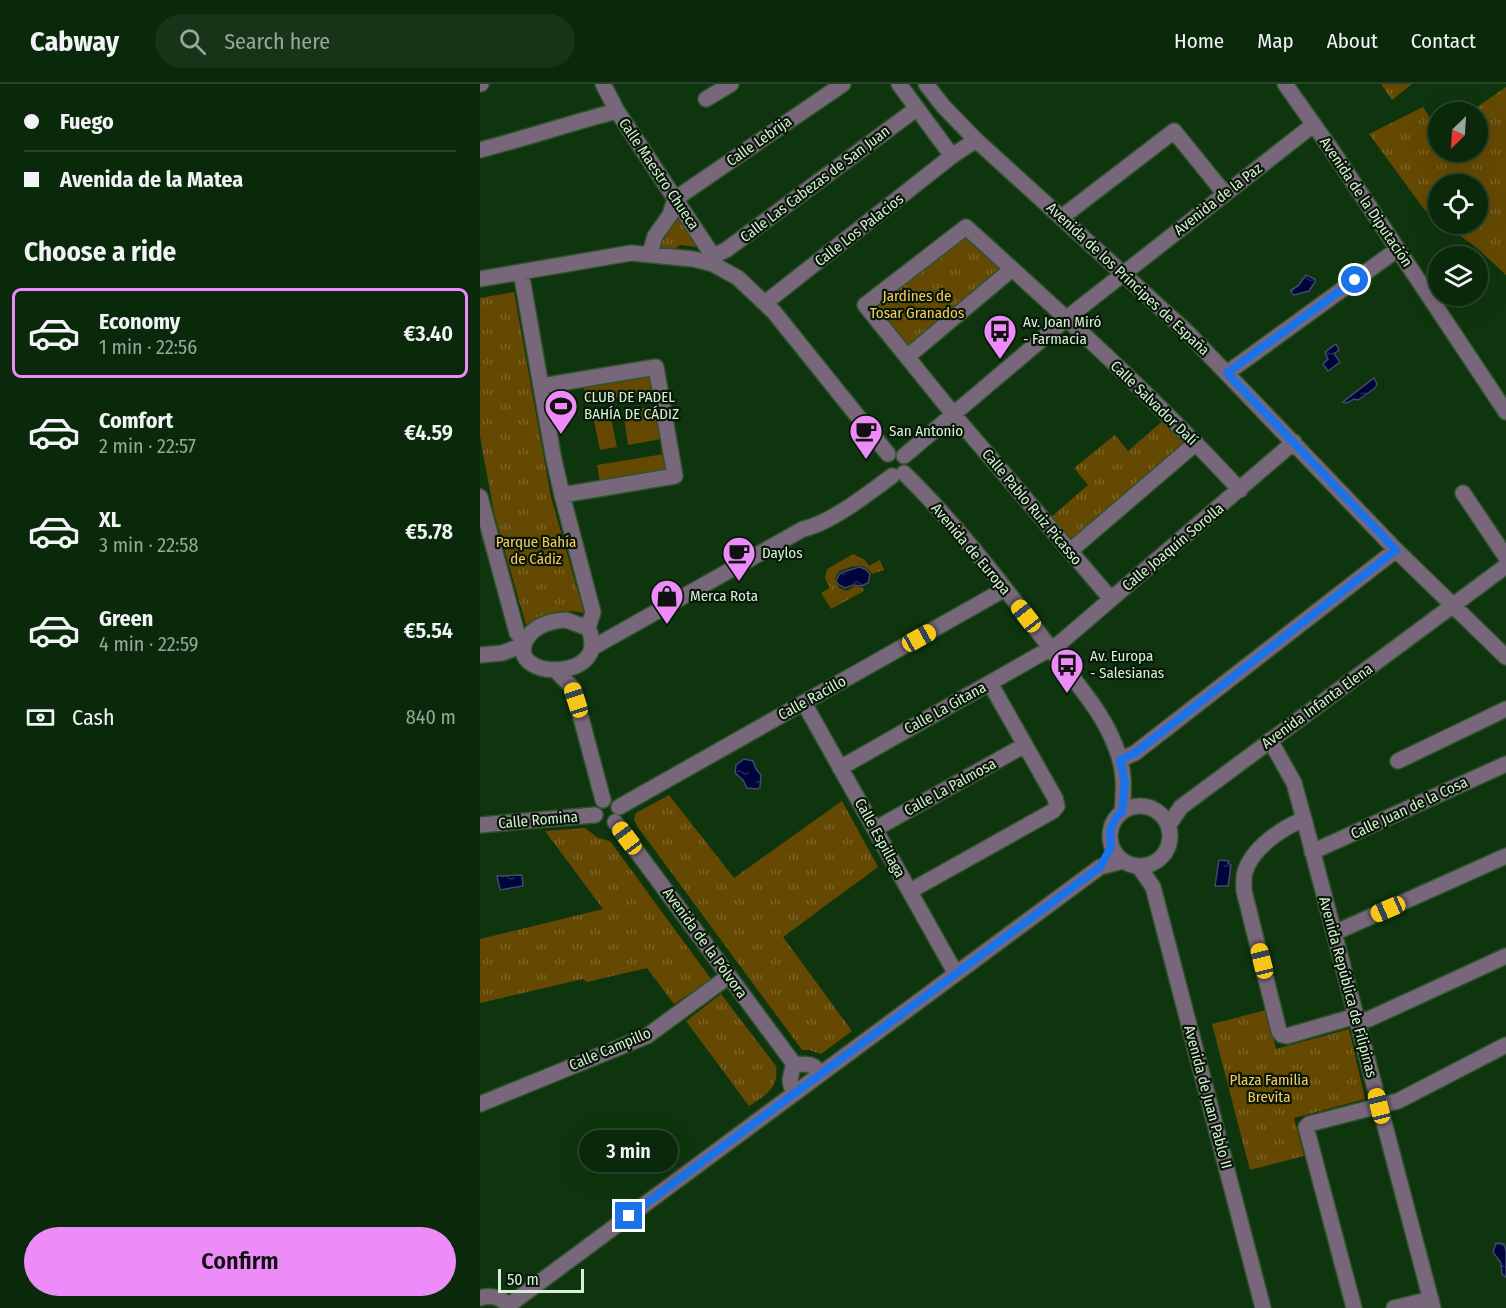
<!DOCTYPE html>
<meta charset="utf-8">
<style>
:root{--surface:#0a280a;--page:#183418;--text:#f1f3f6;--muted:#99a69c;--line:#2a442b;--accent:#ed8cf9}
body{margin:0;font-family:"Fira Sans Condensed",sans-serif;background:var(--page);color:var(--text);height:100vh;display:flex;flex-direction:column;font-size:22px;white-space:nowrap}
*{box-sizing:border-box;margin:0}
p{font-size:20px;color:var(--muted)}
.icon{flex:none;width:33px;height:33px;fill:none;stroke:currentColor;stroke-width:2;stroke-linecap:round;stroke-linejoin:round}
.map{position:relative;flex:1;overflow:hidden}
.drawer{display:flex;flex-direction:column;background:var(--surface);width:480px}
.drawer>*{flex:none}
.hud{display:grid;align-content:center;height:132px;padding:0 24px;background:var(--surface)}
.needle{width:39px;rotate:205deg}
.buttons{position:absolute;left:948px;top:18px;display:grid;gap:12px}
.buttons a{display:grid;place-items:center;width:60px;height:60px;border-radius:50%;background:var(--surface);box-shadow:0 6px 24px #0002,0 0 0 2px var(--line);font-size:30px}
.scale{position:absolute;left:18px;bottom:15px;width:86px;box-sizing:border-box;padding-left:6px;border:3px solid #d8eed6;border-top:0;font-size:16px;line-height:21px;white-space:nowrap;color:#d8eed6;-webkit-text-stroke:4px #081807;paint-order:stroke}
.end{position:absolute;width:27px;height:27px;margin:-14px;border:8px solid #1a73e8;background:#fff;box-shadow:0 0 0 3px #fff}
.from{border-radius:50%}
.bubble{position:absolute;height:42px;border-radius:21px;background:var(--surface);box-shadow:0 6px 24px #0002,0 0 0 2px var(--line);font-size:20px;font-weight:600;line-height:42px;text-align:center}
.car{position:absolute;width:18px;height:36px;margin:-18px -9px;border-radius:8px;box-shadow:0 0 4px 2px #0007;background:linear-gradient(#f5c518 24%,#345 0 40%,#f5c518 0 76%,#345 0 86%,#f5c518 0)}
.hud b{display:flex;align-items:center;gap:21px;height:57px;font-size:22px}
.hud b+b{border-top:2px solid var(--line)}
.hud i{width:15px;height:15px;background:var(--text)}
ul{padding:0;list-style:none}
li{display:flex;align-items:center;gap:18px;height:90px;margin:0 12px 9px;padding:0 12px;border:3px solid transparent;border-radius:9px}
li div{flex:1}
li b{display:block;font-size:22px}
li em{font-style:normal;font-weight:600}
li.selected{border-color:var(--accent)}
li>.icon{width:54px;height:54px;stroke-width:1.5}
h2{padding:0 24px;font-size:27px;line-height:72px}
.pay{display:flex;align-items:center;gap:15px;height:66px;padding:0 24px;font-size:22px}
.pay p{margin-inline-start:auto}
.cta{display:flex;gap:12px;margin-top:auto;padding:12px 24px}
.cta a{flex:1;height:69px;border-radius:36px;background:var(--accent);color:#111;font-size:24px;font-weight:600;line-height:69px;text-align:center}
header{display:flex;align-items:center;gap:36px;box-sizing:border-box;height:84px;padding:0 30px;background:var(--surface);border-bottom:2px solid var(--line)}
header strong{font-size:28px}
nav{display:flex;gap:33px;margin-inline-start:auto;font-size:21px}
.search{width:420px;height:54px;background:var(--page);display:flex;align-items:center;gap:15px;box-sizing:border-box;padding:0 21px;border-radius:33px;color:var(--muted);font-size:22px}
main{display:flex;flex:1;min-height:0}
.map>svg:first-child{display:block}
.grass{fill:url(#grass-tufts)}
.pitch{fill:#654903}
.water{fill:url(#water-ripples);stroke:#414a6b;stroke-width:1.5}
.lines{fill:none;stroke-linecap:round;stroke-linejoin:round}
.minor-casing{stroke:#2e532d;stroke-width:18}
.minor{stroke:#78677a;stroke-width:15}
.route{stroke:#1a73e8;stroke-width:8}
.labels{text-anchor:middle;dominant-baseline:central;stroke-width:4.5;stroke-linejoin:round;paint-order:stroke}
.street-label{font-size:15px;fill:#d8eed6;stroke:#081807}
.park-label{font-size:15px;fill:#fcc964;stroke:#081807}
.poi-label{font-size:15px;fill:#d8eed6;stroke:#081807;text-anchor:start}
</style>
<header>
<strong>Cabway</strong>
<div class="search"><svg class="icon" aria-label="search" viewBox="0 0 24 24"><circle cx="10" cy="10" r="6"/><path d="M15 15l6 6"/></svg>Search here</div>
<nav><a>Home</a><a>Map</a><a>About</a><a>Contact</a></nav>
</header>
<main>
<section class="drawer">
<div class="hud">
<b><i class="from"></i>Fuego</b>
<b><i></i>Avenida de la Matea</b>
</div>
<h2>Choose a ride</h2>
<ul>
<li class="selected"><svg class="icon" aria-label="car" viewBox="0 0 24 24"><path d="M5 17H2v-5l4-1 3-4h7l3 4 3 1v5h-3M9 17h6M6 11h13"/><circle cx="7" cy="17" r="2"/><circle cx="17" cy="17" r="2"/></svg><div><b>Economy</b><p>1 min · 22:56</p></div><em>€3.40</em></li>
<li><svg class="icon" aria-label="car" viewBox="0 0 24 24"><path d="M5 17H2v-5l4-1 3-4h7l3 4 3 1v5h-3M9 17h6M6 11h13"/><circle cx="7" cy="17" r="2"/><circle cx="17" cy="17" r="2"/></svg><div><b>Comfort</b><p>2 min · 22:57</p></div><em>€4.59</em></li>
<li><svg class="icon" aria-label="car" viewBox="0 0 24 24"><path d="M5 17H2v-5l4-1 3-4h7l3 4 3 1v5h-3M9 17h6M6 11h13"/><circle cx="7" cy="17" r="2"/><circle cx="17" cy="17" r="2"/></svg><div><b>XL</b><p>3 min · 22:58</p></div><em>€5.78</em></li>
<li><svg class="icon" aria-label="car" viewBox="0 0 24 24"><path d="M5 17H2v-5l4-1 3-4h7l3 4 3 1v5h-3M9 17h6M6 11h13"/><circle cx="7" cy="17" r="2"/><circle cx="17" cy="17" r="2"/></svg><div><b>Green</b><p>4 min · 22:59</p></div><em>€5.54</em></li>
</ul>
<div class="pay"><svg class="icon" aria-label="cash" viewBox="0 0 24 24"><path d="M3 7h18v10H3z"/><circle cx="12" cy="12" r="2"/></svg>Cash<p>840 m</p></div>
<div class="cta"><a>Confirm</a></div>
</section>
<div class="map">
<svg width="1026" height="1224" viewBox="0 0 1026 1224">
<defs>
<pattern id="grass-tufts" width="24" height="20" patternUnits="userSpaceOnUse" patternTransform="scale(1.5)"><rect width="24" height="20" fill="#654903"/><path d="M3 7l-1-3M5 7V3M7 7l1-3M15 17l-1-3M17 17v-4M19 17l1-3" fill="none" stroke="#7a6427"/></pattern>
<pattern id="water-ripples" width="26" height="14" patternUnits="userSpaceOnUse" patternTransform="scale(1.5)"><rect width="26" height="14" fill="#00043d"/><path d="M2 4q2-2 4 0t4 0M15 11q2-2 4 0t4 0" fill="none" stroke="#242958"/></pattern>
</defs>
<rect width="100%" height="100%" fill="#0e350d"/>
<!-- grass -->
<path class="grass" d="M901 0H932L912 16Z
M1026 3V191L997 164 964 140H998V100H958V136L944 125 889 50 943 23 958 46V68H998V28H990Z
M197 123 226 164 200 161 196 164 179 167 177 155Z
M485 150 521 183 427 264 392 221Z
M34 208 71 413 104 529C81 524 64 528 46 541L14 429 0 352V214Z
M685 335 708 359 591 459 570 434 608 401 594 384 635 351 648 367Z
M373 470 385 476 389 482 400 476 404 486 392 490C383 476 372 483 359 487L355 495 359 504 367 507 375 502 383 504 384 507 351 525 341 509 350 504 345 494 347 485Z
M189 711 254 794 362 717 398 783 303 853 372 947 341 970 329 966H322L157 742 154 735 156 729Z
M105 744 118 754 130 757 231 895 194 920 167 884 107 898 103 895 0 919V855L123 825 65 747Z
M241 910 296 982C299 1004 285 1012 269 1022L206 937Z
M786 926 796 965 869 945 885 1015 814 1034 824 1072 770 1086 732 940Z"/>
<!-- pitch -->
<path class="pitch" d="M171 291 173 308 107 319 104 302Z
M176 322 181 355 148 361 143 327Z
M130 329 137 363 120 366 113 332Z
M184 370 187 387 120 398 117 381Z"/>
<!-- water -->
<path class="water" d="M826 191 835 195V198L829 207 814 211 811 208V206L818 202Z
M856 260 859 266 854 270 860 278 848 287 843 280 848 275 845 268Z
M894 294 897 300 895 304 878 316 874 315 867 319 863 318Z
M379 483 385 485 390 490 388 499 382 502 373 501 365 504 359 501 356 497 360 489Z
M264 675 273 677 276 685 281 691 280 703 277 705 267 704 263 696 255 689 256 681Z
M739 776 749 777 748 779 751 781 748 802H735Z
M42 791 43 802 20 806 17 792Z
M1016 1159 1024 1160 1026 1167V1193L1022 1190 1021 1179 1013 1168Z"/>
<g class="lines">
<defs>
<path id="minor" d="M0 0H1
M123 0 137 27 233 172V180
M419 0 472 72 496 56
M446 0 463 22 496 56 707 248 916 466 1026 573
M805 0 849 62 1026 328
M226 15 251 0
M0 66C46 54 91 39 137 27
M195 115 363 0
M582 133 694 47 745 110
M170 169 175 152 190 131 195 115
M233 172 246 166 436 25
M41 188 73 371 82 411 113 528 108 544
M0 195 151 169 213 175 233 180 258 194 294 228 408 370
M285 219 472 72
M427 273 532 185
M747 289 918 165
M62 302 176 283 195 392 82 411
M424 372 587 234 833 41
M424 389C481 445 531 511 579 576 597 600 619 625 631 652 644 679 645 698 642 728
M983 409 1026 473
M0 413 37 549 45 557
M590 467 716 359
M631 515 474 331 385 221 486 143C580 228 674 313 760 406
M86 536 108 544C134 599 24 596 46 556 54 541 70 537 86 536Z
M112 564 323 445C351 439 389 409 412 392
M0 571 22 569 44 561
M76 587 93 604 123 716
M324 619 476 890
M790 656 814 699 824 735 953 1224
M640 676 655 669 916 466
M918 677 1026 625
M360 684 580 559 814 358
M630 752a30 30 0 1 1 60 0a30 30 0 1 1-60 0Z
M139 723 525 505
M824 735C802 744 772 764 765 788 763 794 764 801 764 807L799 947 802 951 807 952 876 932
M135 738 314 980
M0 741 115 731
M688 742 701 723 1026 482
M395 745 545 661
M832 768 1026 680
M659 783 673 803 783 1224
M430 807 573 727 577 722 575 714 510 599
M854 849 1026 772
M878 938 889 935 1026 872
M314 980C326 980 334 979 341 990
M314 980C311 991 307 999 315 1009
M0 1020 167 952 249 892
M0 1214C12 1210 23 1214 31 1224
M29 1221 620 783 643 777
M874 1224 826 1043 829 1040 918 1017 1026 961
M914 1224 951 1215"/>
</defs>
<!-- minor casing -->
<use href="#minor" class="minor-casing"/>
<!-- minor -->
<use href="#minor" class="minor"/>
</g>
<g class="lines">
<!-- route -->
<path class="route" d="M149 1132 620 783 631 763 630 747 636 733 642 728 645 698 640 676 655 669 916 466 747 289 875 196"/>
</g>
<!-- icons -->
<defs>
<symbol id="bus-pin" viewBox="-11 -11 22 30"><path d="M0 17L-7.5 6A9.5 9.5 0 1 1 7.5 6Z" fill="#ed8cf9" stroke="#081807"/><path d="M-5-6H5V4H4V6H2V4H-2V6H-4V4H-5ZM-3.5-4V0h7V-4ZM-3.5 1.2v1.5H-2V1.2ZM2 1.2v1.5H3.5V1.2Z" fill="#111"/></symbol>
<symbol id="stadium-pin" viewBox="-11 -11 22 30"><path d="M0 17L-7.5 6A9.5 9.5 0 1 1 7.5 6Z" fill="#ed8cf9" stroke="#081807"/><path d="M0-5a6.5 5 0 1 0 0 10a6.5 5 0 1 0 0-10ZM-3.5-1.8h7v3.6h-7Z" fill="#111"/></symbol>
<symbol id="cafe-pin" viewBox="-11 -11 22 30"><path d="M0 17L-7.5 6A9.5 9.5 0 1 1 7.5 6Z" fill="#ed8cf9" stroke="#081807"/><path d="M-5.5-4.5H6V0H3Q3 3.5 0 3.5H-2.5Q-5.5 3.5-5.5 0ZM3-3.2v2h1.7v-2ZM-6 4.5H4V6H-6Z" fill="#111"/></symbol>
<symbol id="shop-pin" viewBox="-11 -11 22 30"><path d="M0 17L-7.5 6A9.5 9.5 0 1 1 7.5 6Z" fill="#ed8cf9" stroke="#081807"/><path d="M-5-2.5h2.3a2.7 3.5 0 0 1 5.4 0H5L5.5 6h-11ZM-1.5-2.5h3a1.5 2.3 0 0 0-3 0Z" fill="#111"/></symbol>
</defs>
<g fill-rule="evenodd">
<use href="#bus-pin" x="501" y="228" width="38" height="52"/>
<use href="#stadium-pin" x="62" y="303" width="38" height="52"/>
<use href="#cafe-pin" x="367" y="328" width="38" height="52"/>
<use href="#cafe-pin" x="240" y="450" width="38" height="52"/>
<use href="#shop-pin" x="168" y="493" width="38" height="52"/>
<use href="#bus-pin" x="568" y="562" width="38" height="52"/>
</g>
<g class="labels">
<!-- street labels -->
<g class="street-label">
<text transform="translate(279 57) rotate(-35)">Calle Lebrija</text>
<text transform="translate(179 90) rotate(56)">Calle Maestro Chueca</text>
<text transform="translate(335 100) rotate(-37)">Calle Las Cabezas de San Juan</text>
<text transform="translate(738 115) rotate(-38)">Avenida de la Paz</text>
<text transform="translate(886 118) rotate(56)">Avenida de la Diputación</text>
<text transform="translate(379 146) rotate(-38)">Calle Los Palacios</text>
<text transform="translate(648 195) rotate(43)">Avenida de los Príncipes de España</text>
<text transform="translate(674 319) rotate(44)">Calle Salvador Dalí</text>
<text transform="translate(552 423) rotate(50)">Calle Pablo Ruiz Picasso</text>
<text transform="translate(693 463) rotate(-40)">Calle Joaquín Sorolla</text>
<text transform="translate(491 465) rotate(50)">Avenida de Europa</text>
<text transform="translate(332 614) rotate(-29)">Calle Racillo</text>
<text transform="translate(837 622) rotate(-36)">Avenida Infanta Elena</text>
<text transform="translate(465 624) rotate(-29)">Calle La Gitana</text>
<text transform="translate(470 703) rotate(-29)">Calle La Palmosa</text>
<text transform="translate(929 724) rotate(-25)">Calle Juan de la Cosa</text>
<text transform="translate(58 736) rotate(-5)">Calle Romina</text>
<text transform="translate(400 754) rotate(61)">Calle Espillaga</text>
<text transform="translate(225 859) rotate(54)">Avenida de la Pólvora</text>
<text transform="translate(868 903) rotate(75)">Avenida República de Filipinas</text>
<text transform="translate(130 965) rotate(-23)">Calle Campillo</text>
<text transform="translate(728 1013) rotate(75)">Avenida de Juan Pablo II</text>
</g>
<!-- park labels -->
<g class="park-label">
<text x="437" y="212">Jardines de<tspan x="437" dy="17">Tosar Granados</tspan></text>
<text x="56" y="458">Parque Bahía<tspan x="56" dy="17">de Cádiz</tspan></text>
<text x="789" y="996">Plaza Familia<tspan x="789" dy="17">Brevita</tspan></text>
</g>
<!-- poi labels -->
<g class="poi-label">
<text x="543" y="238">Av. Joan Miró<tspan x="543" dy="17">- Farmacia</tspan></text>
<text x="104" y="313">CLUB DE PADEL<tspan x="104" dy="17">BAHÍA DE CÁDIZ</tspan></text>
<text x="409" y="347">San Antonio</text>
<text x="282" y="469">Daylos</text>
<text x="210" y="512">Merca Rota</text>
<text x="610" y="572">Av. Europa<tspan x="610" dy="17">- Salesianas</tspan></text>
</g>
</g>
</svg>
<div class="buttons">
<a><svg class="needle" viewBox="-14 -14 28 28"><path d="M0-13l5 13h-10z" fill="#e53935"/><path d="M0 13l5-13h-10z" fill="#99a69c"/></svg></a>
<a><svg class="icon" aria-label="locate" viewBox="0 0 24 24"><circle cx="12" cy="12" r="6"/><path d="M12 2v4M12 18v4M2 12h4M18 12h4"/></svg></a>
<a><svg class="icon" aria-label="layers" viewBox="0 0 24 24"><path d="M12 4l9 5-9 5-9-5zM3 14l9 5 9-5"/></svg></a>
</div>
<div class="scale">50 m</div>
<i class="end from" style="left:875px;top:196px"></i>
<i class="end" style="left:149px;top:1132px"></i>
<div class="bubble" style="left:99px;top:1046px;width:99px">3 min</div>
<i class="car" style="left:546px;top:532px;rotate:322deg"></i>
<i class="car" style="left:439px;top:554px;rotate:61deg"></i>
<i class="car" style="left:96px;top:616px;rotate:342deg"></i>
<i class="car" style="left:147px;top:754px;rotate:323deg"></i>
<i class="car" style="left:908px;top:825px;rotate:246deg"></i>
<i class="car" style="left:782px;top:877px;rotate:346deg"></i>
<i class="car" style="left:899px;top:1022px;rotate:346deg"></i>
</div>
</main>
